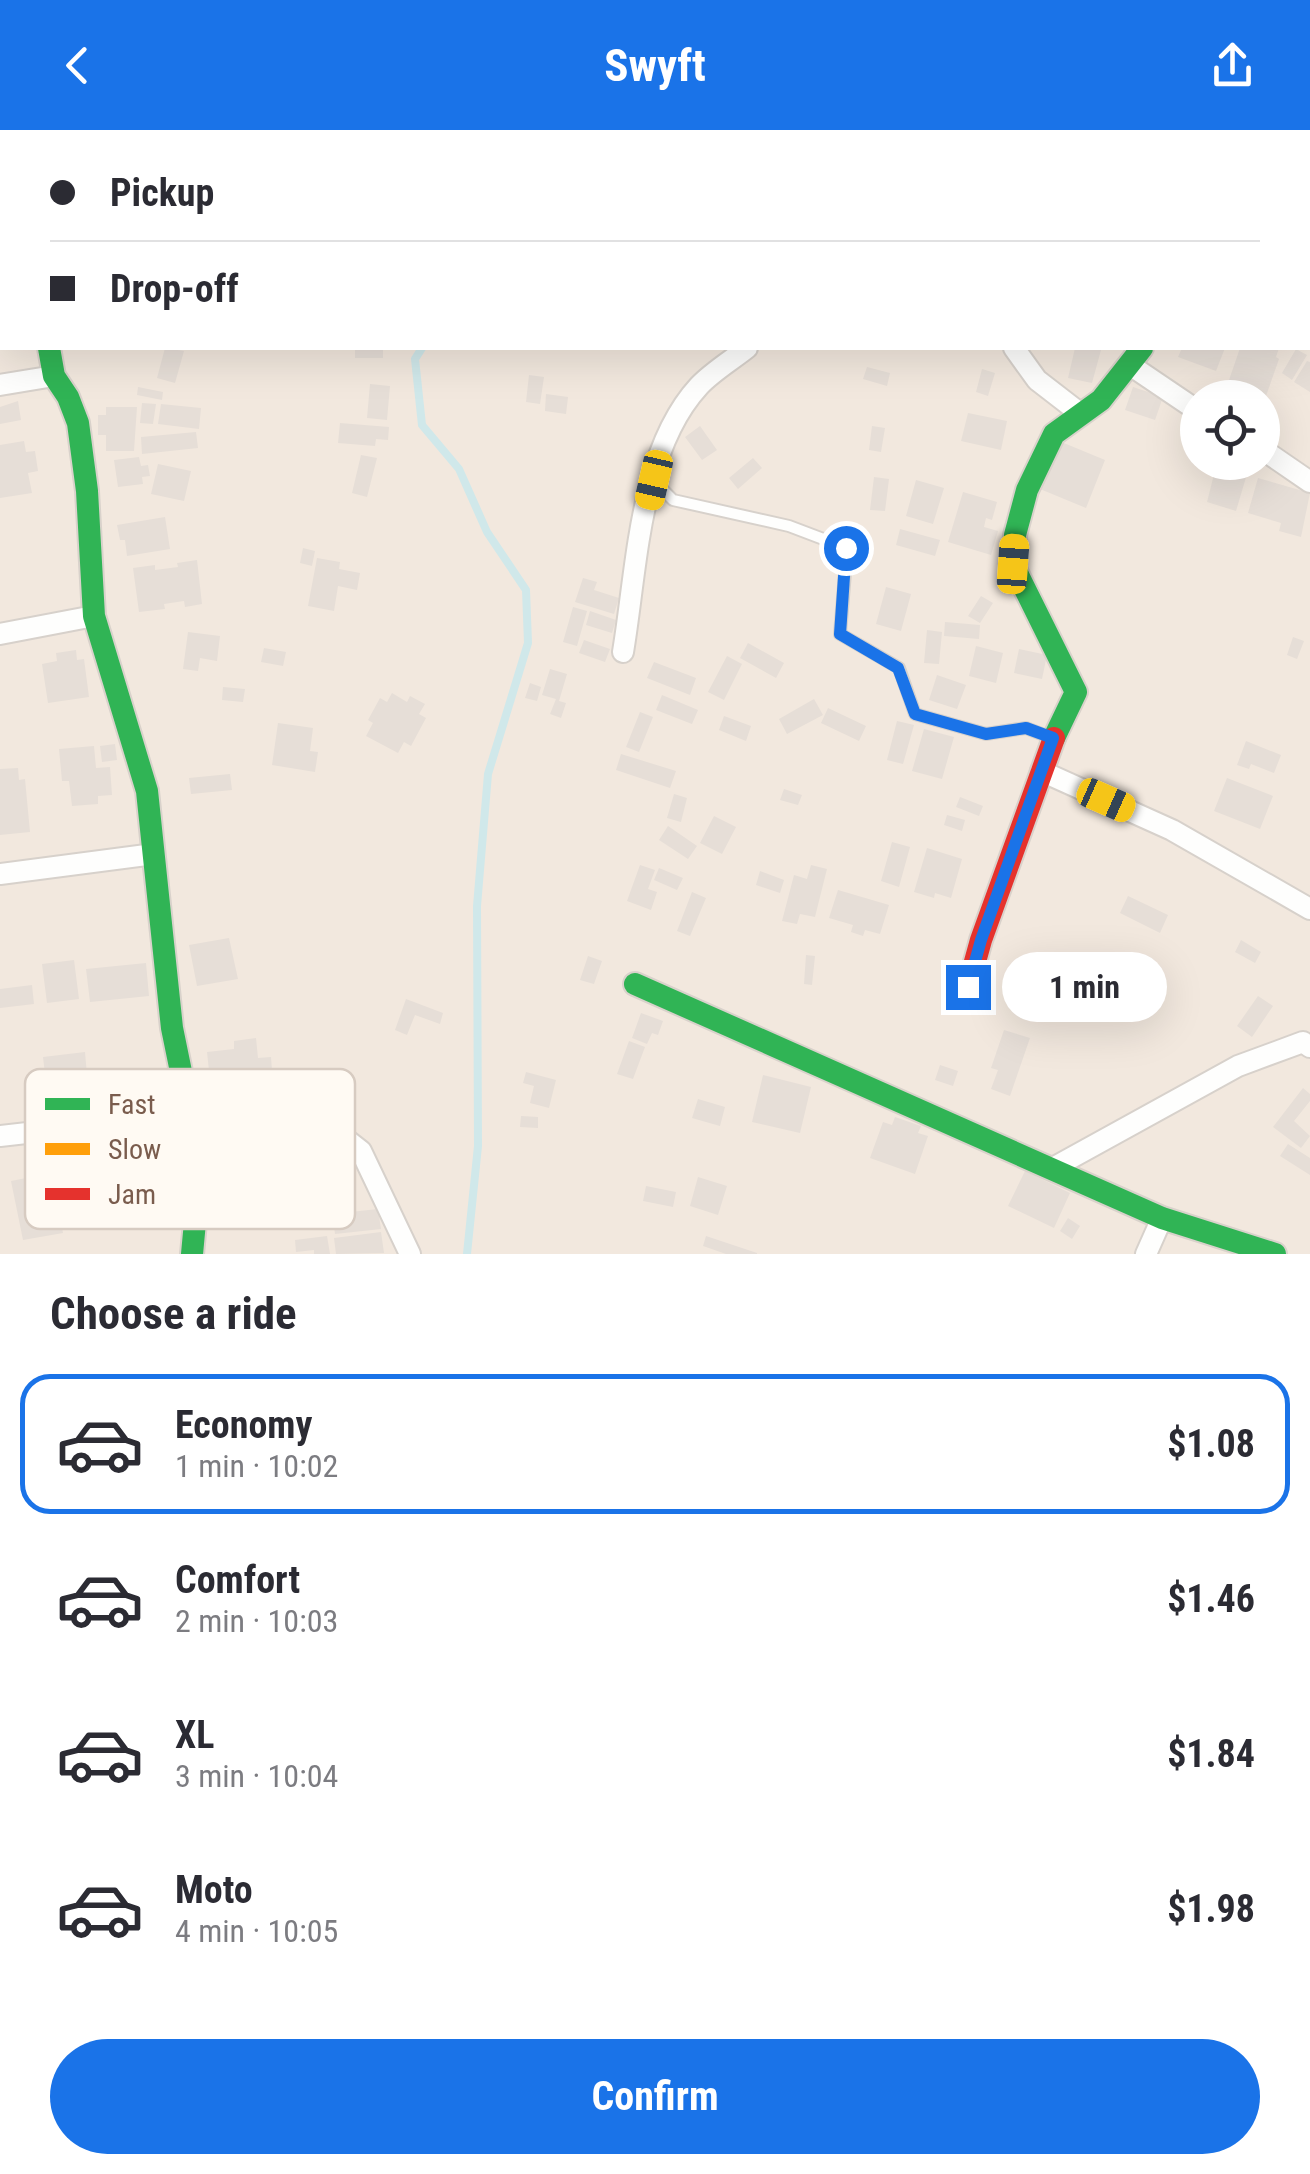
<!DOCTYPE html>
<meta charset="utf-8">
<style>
:root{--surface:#fff;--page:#f7f7f7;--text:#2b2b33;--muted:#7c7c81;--line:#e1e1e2;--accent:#1a73e8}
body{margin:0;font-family:"Roboto Condensed",sans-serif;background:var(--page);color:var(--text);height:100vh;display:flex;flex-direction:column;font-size:38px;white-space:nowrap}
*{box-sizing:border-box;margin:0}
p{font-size:32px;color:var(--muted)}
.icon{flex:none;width:55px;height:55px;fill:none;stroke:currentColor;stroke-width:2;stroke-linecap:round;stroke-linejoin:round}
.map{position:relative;height:1124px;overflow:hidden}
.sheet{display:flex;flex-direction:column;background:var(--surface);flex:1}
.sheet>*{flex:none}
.top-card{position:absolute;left:0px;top:0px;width:1310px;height:220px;box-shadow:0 10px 40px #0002;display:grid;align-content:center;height:220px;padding:0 50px;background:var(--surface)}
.buttons{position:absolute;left:1180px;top:250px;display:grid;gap:20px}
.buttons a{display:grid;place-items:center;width:100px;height:100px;border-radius:50%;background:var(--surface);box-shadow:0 10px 40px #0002;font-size:50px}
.end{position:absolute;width:45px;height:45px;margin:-22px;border:12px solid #1a73e8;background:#fff;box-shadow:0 0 0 5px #fff}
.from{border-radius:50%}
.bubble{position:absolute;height:70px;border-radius:35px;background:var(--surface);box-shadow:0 10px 40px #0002;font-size:32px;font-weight:700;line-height:70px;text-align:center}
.car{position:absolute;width:30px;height:60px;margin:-30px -15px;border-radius:12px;box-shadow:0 0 8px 2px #0007;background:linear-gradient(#f5c518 24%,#345 0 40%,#f5c518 0 76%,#345 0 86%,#f5c518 0)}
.top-card b{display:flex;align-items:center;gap:35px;height:95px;font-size:38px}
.top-card b+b{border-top:2px solid var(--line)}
.top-card i{width:25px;height:25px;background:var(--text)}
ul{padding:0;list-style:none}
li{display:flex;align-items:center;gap:30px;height:140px;margin:0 20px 15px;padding:0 30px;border:5px solid transparent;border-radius:30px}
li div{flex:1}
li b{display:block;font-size:38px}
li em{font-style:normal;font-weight:700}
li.selected{border-color:var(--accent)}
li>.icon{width:90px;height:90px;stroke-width:1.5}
h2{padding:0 50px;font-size:45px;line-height:120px}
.action{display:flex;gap:20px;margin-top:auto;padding:20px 50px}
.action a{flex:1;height:115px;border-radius:60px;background:var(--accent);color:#fff;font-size:40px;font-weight:700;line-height:115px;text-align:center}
header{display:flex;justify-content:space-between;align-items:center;height:130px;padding:0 50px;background:var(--accent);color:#fff;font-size:45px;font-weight:700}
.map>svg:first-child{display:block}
.residential{fill:#f2e8de;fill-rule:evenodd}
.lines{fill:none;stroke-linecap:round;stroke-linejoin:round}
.stream{stroke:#d0e8ea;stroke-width:8}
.building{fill:#e6ded7}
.lane-casing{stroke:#d7d1cb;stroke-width:14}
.street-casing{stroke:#d7d1cb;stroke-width:24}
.fast-casing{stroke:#d9d2cb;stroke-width:26}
.slow-casing{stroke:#d9d2cb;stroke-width:26}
.jam-casing{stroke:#d9d2cb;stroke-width:26}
.lane{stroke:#fefefd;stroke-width:10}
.street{stroke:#fefefd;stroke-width:20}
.fast{stroke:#30b455;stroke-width:22}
.slow{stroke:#ff9f0a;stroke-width:22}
.jam{stroke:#e5322d;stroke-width:22}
.route{stroke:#1a73e8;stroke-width:12}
.key{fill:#fffaf3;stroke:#d7cbc1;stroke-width:2.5}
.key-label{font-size:28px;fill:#7a5c4d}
</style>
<header><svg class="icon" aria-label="back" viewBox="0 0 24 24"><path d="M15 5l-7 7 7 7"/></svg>Swyft<svg class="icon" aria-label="share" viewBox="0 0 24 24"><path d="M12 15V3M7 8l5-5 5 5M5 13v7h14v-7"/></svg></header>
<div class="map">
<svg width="1310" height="1124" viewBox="0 0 1310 1124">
<rect width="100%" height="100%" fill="#f9f5f0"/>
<!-- residential -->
<path class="residential" d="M0 0H1310V1124H0ZM2 2H1308V218H2ZM1198 268H1262V332H1198Z"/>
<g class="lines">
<!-- stream -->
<path class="stream" d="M343 0 345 2
M422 218 415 229 422 295 459 339 487 402 526 460 528 513 488 644 477 776 478 1016 467 1124"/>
</g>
<!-- building -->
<path class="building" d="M165 218 184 221 175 253 157 248Z
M355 218H383V228H355Z
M1075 218 1101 220 1092 253 1068 248Z
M1182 218H1225L1216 241 1178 227Z
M1240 218H1279L1276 227 1279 229 1266 266 1228 253Z
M1296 219 1307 225 1292 250 1282 243Z
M1307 231 1310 232V262L1294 252Z
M867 237 890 243 887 256 863 249Z
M982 239 995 243 988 266 976 262Z
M529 245 544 247 540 274 526 272Z
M370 254 390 256 387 290 367 288Z
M138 257 163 262 162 270 137 265Z
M1133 257 1163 267 1155 290 1125 280Z
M546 264 568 267 566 284 545 281Z
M18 271 21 290 0 294V277Z
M142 273 156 274 153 294 140 293Z
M161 274 201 278 199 299 158 294Z
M106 277H137L134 321H106V305H98V285H106Z
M968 283 1007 291 1001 320 961 311Z
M340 293 389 297 388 310 376 309 375 316 338 313Z
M700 296 717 320 702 330 685 307Z
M872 296 885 298 881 322 869 320Z
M196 302 198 318 142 324 141 307Z
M24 311 26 322 35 321 38 341 28 343 32 363 0 368V315Z
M1059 311 1105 330 1086 378 1040 359Z
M361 325 377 328 367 367 352 363Z
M139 327 141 336 148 335 150 346 142 347 143 354 118 357 114 330Z
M753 328 762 338 738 359 729 348Z
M158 334 191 341 184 371 151 364Z
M1216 336 1247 344 1236 381 1207 372Z
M874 347 889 349 885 381 870 380Z
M1258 348 1310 363 1301 407 1279 401 1281 393 1248 383Z
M916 350 944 358 933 394 906 386Z
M963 362 997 372 992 390 986 388 984 397 998 401 991 425 948 412Z
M165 387 170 419 127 426 125 410H120L117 395Z
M900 399 940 410 935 426 896 415Z
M303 418 315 421 312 436 300 433Z
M317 428 340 432 339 439 360 443 357 460 338 456 334 481 308 476Z
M197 430 202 474 185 477 184 471 164 474 165 479 139 482 133 438 155 435V440L178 437 177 433Z
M583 448 597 452 594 460 619 468 614 484 575 472Z
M886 457 911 464 901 501 876 494Z
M981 466 993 473 980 493 968 486Z
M573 477 587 481 577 516 563 512Z
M590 481 616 490 612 503 586 495Z
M945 492 980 495 979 509 944 506Z
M927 500 942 502 939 534 924 533Z
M188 502 220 506 217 531 200 528 198 541 183 539Z
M1293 507 1304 511 1297 529 1287 525Z
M584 510 610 519 605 532 579 523Z
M748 513 784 533 776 548 740 528Z
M976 516 1003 523 996 553 969 546Z
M264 518 286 522 283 536 261 532Z
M1019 519 1047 525 1042 549 1014 543Z
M76 520 77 530 84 529 89 567 48 573 42 534 57 531 56 523Z
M727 526 742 534 724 570 708 562Z
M654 532 696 548 690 565 647 548Z
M550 539 567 544 559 571 566 573 561 588 550 584 556 569 542 565Z
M937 545 966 555 957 579 929 570Z
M530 553 541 557 537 571 525 568Z
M223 557 245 559 243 572 222 570Z
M392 563 407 572 410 566 425 574 419 584 426 588 411 616 404 612 398 623 366 606 373 593 368 590 380 568 387 572Z
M662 565 698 580 692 594 656 580Z
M814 569 823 585 787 604 779 589Z
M828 578 866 596 859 611 821 593Z
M640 582 653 587 639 622 626 617Z
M724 586 751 596 746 611 719 600Z
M897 591 914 595 903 634 887 630Z
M278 593 313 598 310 621 318 622 315 642 272 635Z
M924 599 954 607 942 649 912 641Z
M1246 611 1281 625 1274 643 1251 634 1249 639 1237 635Z
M115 614 117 630 102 632 100 616Z
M94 616 96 638 110 637 112 665 98 666V674L72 676 69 651H62L59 619Z
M621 624 676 641 670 658 616 640Z
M18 638 19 650 25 649 30 702 0 705V639Z
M230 644 232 660 191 664 189 648Z
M1227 648 1273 666 1260 699 1214 681Z
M784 659 802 665 798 675 780 670Z
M674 664 687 668 681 692 667 688Z
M960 667 983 676 979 686 956 677Z
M947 685 965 690 962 701 944 695Z
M714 686 736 697 722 724 700 713Z
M668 696 697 716 688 729 659 710Z
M892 712 910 717 899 757 881 751Z
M927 718 962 729 951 768 935 763 934 768 914 762Z
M640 735 655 740 648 759 657 762 651 780 627 771Z
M811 735 827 739 815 787 800 784 797 794 782 791 794 745 807 749Z
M659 738 683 748 677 760 654 750Z
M760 741 784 750 780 763 756 755Z
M838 760 889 775 880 804 865 800 863 806 851 802 853 795 829 788Z
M692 762 706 768 690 806 677 801Z
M1128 766 1168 785 1160 803 1120 783Z
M229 808 238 849 197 856 189 815Z
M1241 810 1261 822 1255 833 1235 822Z
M806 825 815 826 812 855 804 854Z
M588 826 602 831 594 854 580 850Z
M74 830 79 869 47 873 42 834Z
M146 833 149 866 90 872 86 839Z
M32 855 34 874 0 878V859Z
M1258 866 1273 876 1252 907 1237 896Z
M406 869 443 883 440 894 415 885 407 905 395 900Z
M641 883 663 891 658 905 652 903 647 914 632 908Z
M1004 900 1030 908 1010 966 991 959 998 940 991 938Z
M256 908 258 928 271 927 273 954 220 959 219 949 210 950 207 922 234 919V911Z
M629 911 645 917 633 949 617 944Z
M85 922 88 957 47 962 43 927Z
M940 935 958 941 953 956 935 950Z
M526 942 556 950 549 978 530 973 534 956 523 953Z
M763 945 811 957 800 1003 752 992Z
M1303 958 1310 964V971L1294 991 1310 1006 1301 1018 1273 997Z
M698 969 725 977 720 996 692 988Z
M521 986 538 987V998L520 997Z
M895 987 921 996 918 1003 928 1006 915 1044 870 1028 883 992 892 995Z
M1288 1014 1310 1028V1045L1280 1026Z
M1025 1041 1070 1063 1054 1098 1008 1076Z
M52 1043 63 1103 23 1110 11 1051Z
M698 1047 727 1056 718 1085 690 1076Z
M646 1056 676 1062 673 1077 643 1071Z
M378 1079 381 1099 335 1104 332 1084Z
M1068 1088 1080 1096 1072 1109 1060 1101Z
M381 1102 384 1123 336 1124 334 1108Z
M327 1106 330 1124H314V1120L296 1122 295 1110Z
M706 1106 757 1123V1124H726L703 1116Z"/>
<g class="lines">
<defs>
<path id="lane" d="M653 350 673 370 789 396 847 418 840 504 899 538 915 584 986 604 1026 598 1052 608"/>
<path id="street" d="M37 0V2
M1023 2 1027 0
M1014 218 1037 250 1081 284
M1130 235 1198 281
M0 255 54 246
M1262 319 1310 352
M0 504 94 486
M623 522C637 439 639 321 699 256 712 242 732 230 747 218
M1041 641 1172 700 1310 779
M0 744 154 724
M191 993 319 988 361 1021 410 1124
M0 1006 158 988 186 976
M1051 1039 1238 936 1303 912 1310 917
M1146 1124 1162 1088"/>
<path id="fast" d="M1195 0 1199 2
M49 218 54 246 68 267 78 293 87 361 94 486 147 661 172 898 195 1010 198 1060 192 1124
M1054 608 1076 562 1013 435 1015 405 1027 360 1054 304 1101 270 1142 218
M635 854 1162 1088 1275 1124"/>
<path id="slow" d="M1308 53 1310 54"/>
<path id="jam" d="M968 857 981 810 1054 608"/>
</defs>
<!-- lane casing -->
<use href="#lane" class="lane-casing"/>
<!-- street casing -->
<use href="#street" class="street-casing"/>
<!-- fast casing -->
<use href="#fast" class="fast-casing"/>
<!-- slow casing -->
<use href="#slow" class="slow-casing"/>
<!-- jam casing -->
<use href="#jam" class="jam-casing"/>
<!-- lane -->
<use href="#lane" class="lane"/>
<!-- street -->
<use href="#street" class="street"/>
<!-- fast -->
<use href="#fast" class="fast"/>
<!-- slow -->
<use href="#slow" class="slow"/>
<!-- jam -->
<use href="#jam" class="jam"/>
</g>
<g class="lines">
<!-- route -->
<path class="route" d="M846 418 840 504 898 538 915 584 986 604 1026 598 1053 608 981 810 968 857"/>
</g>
<!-- legend -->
<rect x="25" y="939" width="330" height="160" rx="15" class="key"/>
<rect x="45" y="968" width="45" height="12" fill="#30b455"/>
<rect x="45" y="1013" width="45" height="12" fill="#ff9f0a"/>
<rect x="45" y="1058" width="45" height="12" fill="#e5322d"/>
<g class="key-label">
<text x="108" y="984">Fast</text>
<text x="108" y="1029">Slow</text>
<text x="108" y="1074">Jam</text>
</g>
</svg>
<div class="buttons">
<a><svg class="icon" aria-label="locate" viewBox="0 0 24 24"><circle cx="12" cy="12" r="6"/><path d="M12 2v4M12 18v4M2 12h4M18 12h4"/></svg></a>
</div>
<i class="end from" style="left:846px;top:418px"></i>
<i class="end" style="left:968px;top:857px"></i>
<div class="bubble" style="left:1002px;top:822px;width:165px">1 min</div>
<i class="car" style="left:654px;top:350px;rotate:193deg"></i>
<i class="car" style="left:1013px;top:434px;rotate:4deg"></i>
<i class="car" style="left:1106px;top:670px;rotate:114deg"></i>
<div class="top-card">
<b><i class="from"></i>Pickup</b>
<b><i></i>Drop-off</b>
</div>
</div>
<section class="sheet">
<h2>Choose a ride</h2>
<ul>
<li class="selected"><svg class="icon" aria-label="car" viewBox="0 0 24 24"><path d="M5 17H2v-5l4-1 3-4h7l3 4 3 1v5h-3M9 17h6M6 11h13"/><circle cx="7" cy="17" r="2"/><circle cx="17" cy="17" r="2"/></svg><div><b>Economy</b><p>1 min · 10:02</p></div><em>$1.08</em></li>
<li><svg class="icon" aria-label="car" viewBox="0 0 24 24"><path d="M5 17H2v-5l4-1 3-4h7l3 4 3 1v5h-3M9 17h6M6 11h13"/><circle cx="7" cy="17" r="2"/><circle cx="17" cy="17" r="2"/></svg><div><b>Comfort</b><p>2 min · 10:03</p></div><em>$1.46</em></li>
<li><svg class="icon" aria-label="car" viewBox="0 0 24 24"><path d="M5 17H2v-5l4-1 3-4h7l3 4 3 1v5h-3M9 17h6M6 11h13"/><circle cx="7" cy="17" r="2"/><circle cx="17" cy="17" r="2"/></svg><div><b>XL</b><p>3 min · 10:04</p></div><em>$1.84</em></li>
<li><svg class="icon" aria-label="car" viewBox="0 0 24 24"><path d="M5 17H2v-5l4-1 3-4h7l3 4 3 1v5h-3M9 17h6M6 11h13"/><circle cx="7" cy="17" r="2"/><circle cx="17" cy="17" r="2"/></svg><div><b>Moto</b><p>4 min · 10:05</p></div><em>$1.98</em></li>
</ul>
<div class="action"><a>Confirm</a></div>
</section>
